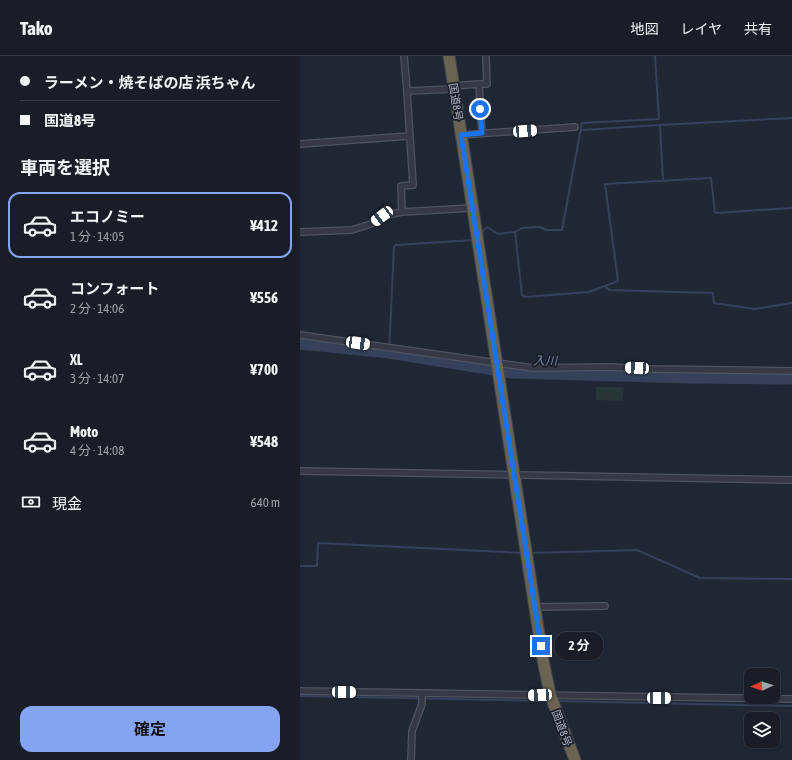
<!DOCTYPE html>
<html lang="ja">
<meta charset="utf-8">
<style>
:root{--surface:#181d27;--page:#252a33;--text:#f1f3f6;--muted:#9fa2a7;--line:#363b44;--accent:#84a4f1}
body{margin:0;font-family:"Asap Condensed","Noto Sans JP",sans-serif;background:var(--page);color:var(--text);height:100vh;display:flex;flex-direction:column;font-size:15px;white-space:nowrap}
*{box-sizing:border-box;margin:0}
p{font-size:13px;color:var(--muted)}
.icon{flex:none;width:22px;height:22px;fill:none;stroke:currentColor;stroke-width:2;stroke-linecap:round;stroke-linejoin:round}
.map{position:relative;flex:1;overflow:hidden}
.sheet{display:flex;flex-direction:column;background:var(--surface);width:300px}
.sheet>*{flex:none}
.banner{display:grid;align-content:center;height:88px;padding:0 20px;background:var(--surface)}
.needle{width:26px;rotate:267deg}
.buttons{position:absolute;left:444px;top:612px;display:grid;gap:8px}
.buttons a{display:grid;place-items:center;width:36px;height:36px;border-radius:8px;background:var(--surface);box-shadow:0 1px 3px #0004,0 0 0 1px var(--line);font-size:20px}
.end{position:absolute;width:18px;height:18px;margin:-9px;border:5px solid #1a73e8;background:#fff;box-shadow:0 0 0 2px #fff}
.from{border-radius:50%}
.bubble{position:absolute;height:28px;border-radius:12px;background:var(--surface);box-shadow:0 1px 3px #0004,0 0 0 1px var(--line);font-size:13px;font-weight:700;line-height:28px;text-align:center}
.car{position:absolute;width:12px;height:24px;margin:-12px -6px;border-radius:5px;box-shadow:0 0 3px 1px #0007;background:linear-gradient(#fff 24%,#345 0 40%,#fff 0 76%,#345 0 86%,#fff 0)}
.banner b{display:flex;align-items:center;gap:14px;height:38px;font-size:15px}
.banner b+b{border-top:1px solid var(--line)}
.banner i{width:10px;height:10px;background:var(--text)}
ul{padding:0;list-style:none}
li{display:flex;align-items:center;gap:12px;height:66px;margin:0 8px 6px;padding:0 12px;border:2px solid transparent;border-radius:12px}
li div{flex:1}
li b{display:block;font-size:15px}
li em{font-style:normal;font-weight:700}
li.on{border-color:var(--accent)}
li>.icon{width:36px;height:36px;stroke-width:1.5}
h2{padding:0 20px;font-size:18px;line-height:48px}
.pay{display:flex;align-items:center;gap:10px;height:44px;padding:0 20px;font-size:15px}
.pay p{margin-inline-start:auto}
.button{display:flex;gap:8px;margin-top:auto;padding:8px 20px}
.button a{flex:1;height:46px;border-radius:12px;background:var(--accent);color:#111;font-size:16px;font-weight:700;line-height:46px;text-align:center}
header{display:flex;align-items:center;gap:24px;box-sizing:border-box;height:56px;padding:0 20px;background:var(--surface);border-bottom:1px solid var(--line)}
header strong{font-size:19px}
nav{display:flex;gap:22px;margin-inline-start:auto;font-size:14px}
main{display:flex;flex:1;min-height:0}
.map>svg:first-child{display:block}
.green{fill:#253538}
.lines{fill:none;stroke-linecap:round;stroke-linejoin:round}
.stream{stroke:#35415b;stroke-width:2}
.river{stroke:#35415b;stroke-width:11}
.street-casing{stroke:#4e5460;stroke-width:8}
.highway-casing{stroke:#3e4450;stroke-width:13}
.street{stroke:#343945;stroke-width:5.5}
.highway{stroke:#6b6351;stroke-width:11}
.route{stroke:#1a73e8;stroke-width:5}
.labels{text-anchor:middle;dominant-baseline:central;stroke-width:3.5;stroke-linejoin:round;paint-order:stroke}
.street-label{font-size:11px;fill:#aeb4c2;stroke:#191e29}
.water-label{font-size:12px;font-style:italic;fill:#78a;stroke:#191e29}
</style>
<header>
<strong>Tako</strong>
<nav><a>地図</a><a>レイヤ</a><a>共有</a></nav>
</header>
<main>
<section class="sheet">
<div class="banner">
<b><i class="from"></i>ラーメン・焼そばの店 浜ちゃん</b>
<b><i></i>国道8号</b>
</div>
<h2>車両を選択</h2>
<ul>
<li class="on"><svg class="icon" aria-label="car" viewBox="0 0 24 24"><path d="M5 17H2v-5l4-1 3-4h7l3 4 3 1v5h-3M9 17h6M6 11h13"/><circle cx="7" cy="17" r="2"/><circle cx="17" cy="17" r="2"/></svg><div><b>エコノミー</b><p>1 分 · 14:05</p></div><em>¥412</em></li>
<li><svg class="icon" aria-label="car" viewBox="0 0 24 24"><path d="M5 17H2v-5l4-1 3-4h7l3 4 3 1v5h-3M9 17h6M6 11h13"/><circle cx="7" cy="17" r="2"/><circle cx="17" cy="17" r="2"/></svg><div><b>コンフォート</b><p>2 分 · 14:06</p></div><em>¥556</em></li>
<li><svg class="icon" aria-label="car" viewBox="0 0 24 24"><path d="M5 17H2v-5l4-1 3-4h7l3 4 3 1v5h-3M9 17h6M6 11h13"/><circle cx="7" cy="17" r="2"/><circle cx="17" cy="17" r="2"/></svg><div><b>XL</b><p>3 分 · 14:07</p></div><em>¥700</em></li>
<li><svg class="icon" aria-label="car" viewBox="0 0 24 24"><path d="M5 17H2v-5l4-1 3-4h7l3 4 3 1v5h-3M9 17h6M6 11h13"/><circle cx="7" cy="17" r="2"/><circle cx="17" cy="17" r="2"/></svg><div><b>Moto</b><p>4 分 · 14:08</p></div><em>¥548</em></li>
</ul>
<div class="pay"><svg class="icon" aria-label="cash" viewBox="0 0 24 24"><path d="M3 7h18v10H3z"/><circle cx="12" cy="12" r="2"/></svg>現金<p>640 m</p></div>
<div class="button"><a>確定</a></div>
</section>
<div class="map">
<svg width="492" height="704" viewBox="0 0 492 704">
<rect width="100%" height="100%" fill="#202734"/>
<!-- green -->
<path class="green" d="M296 331H324L322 345 296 344Z"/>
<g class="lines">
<!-- stream -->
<path class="stream" d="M360 69 492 62
M282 74 360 69 363 125
M215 176 222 239 225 241 289 236 305 230 309 234 413 237 414 247 455 253 492 247
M180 178 187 171 198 178 215 176 222 172 240 171 246 174H262L282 67 359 63 355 0
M305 230 318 225 305 128 411 122 415 157 492 152
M89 297 94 191 96 189 174 184
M231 497 337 494 400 522 492 523
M0 510H17L18 487 223 497
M0 640 249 645
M257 645 492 650"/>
<!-- river -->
<path class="river" d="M0 288 89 297 212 317 389 322 492 323"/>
<defs>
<path id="street" d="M104 0 107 35
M179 28H187L186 1
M153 30 179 28 182 77
M161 79 275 71
M0 88 109 80
M102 156 101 130 113 129 107 35 154 33
M0 176 52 174 71 168 82 160 102 156 172 152
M0 279 233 312 311 311 351 313 492 315
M0 415 492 424
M235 551 305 550
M0 635 492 643
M111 704 112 675 122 648V638"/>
<path id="highway" d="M149 0 243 604 250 638 275 704"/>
</defs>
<!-- street casing -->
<use href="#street" class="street-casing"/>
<!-- highway casing -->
<use href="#highway" class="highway-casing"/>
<!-- street -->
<use href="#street" class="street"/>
<!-- highway -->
<use href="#highway" class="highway"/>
</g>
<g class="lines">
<!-- route -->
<path class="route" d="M180 53 182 77 161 79 241 590"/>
</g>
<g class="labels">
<!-- street labels -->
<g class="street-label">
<text transform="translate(156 46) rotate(81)">国道8号</text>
<text transform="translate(262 672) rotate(70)">国道8号</text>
</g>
<!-- water labels -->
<g class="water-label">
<text transform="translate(245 305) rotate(1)">入川</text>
</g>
</g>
</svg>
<div class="buttons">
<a><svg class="needle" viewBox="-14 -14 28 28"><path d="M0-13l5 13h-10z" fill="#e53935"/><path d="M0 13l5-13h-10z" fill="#9fa2a7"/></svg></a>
<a><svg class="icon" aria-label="layers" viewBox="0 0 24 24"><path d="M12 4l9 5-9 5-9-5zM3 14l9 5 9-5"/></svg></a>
</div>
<i class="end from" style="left:180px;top:53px"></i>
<i class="end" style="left:241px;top:590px"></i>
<div class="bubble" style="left:255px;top:576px;width:48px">2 分</div>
<i class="car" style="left:225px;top:75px;rotate:86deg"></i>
<i class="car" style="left:82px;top:160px;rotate:233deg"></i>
<i class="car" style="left:58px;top:287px;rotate:98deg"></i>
<i class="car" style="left:337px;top:312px;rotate:273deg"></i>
<i class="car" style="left:44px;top:636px;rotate:91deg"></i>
<i class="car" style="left:240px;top:639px;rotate:267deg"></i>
<i class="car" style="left:359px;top:642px;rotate:91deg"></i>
</div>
</main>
